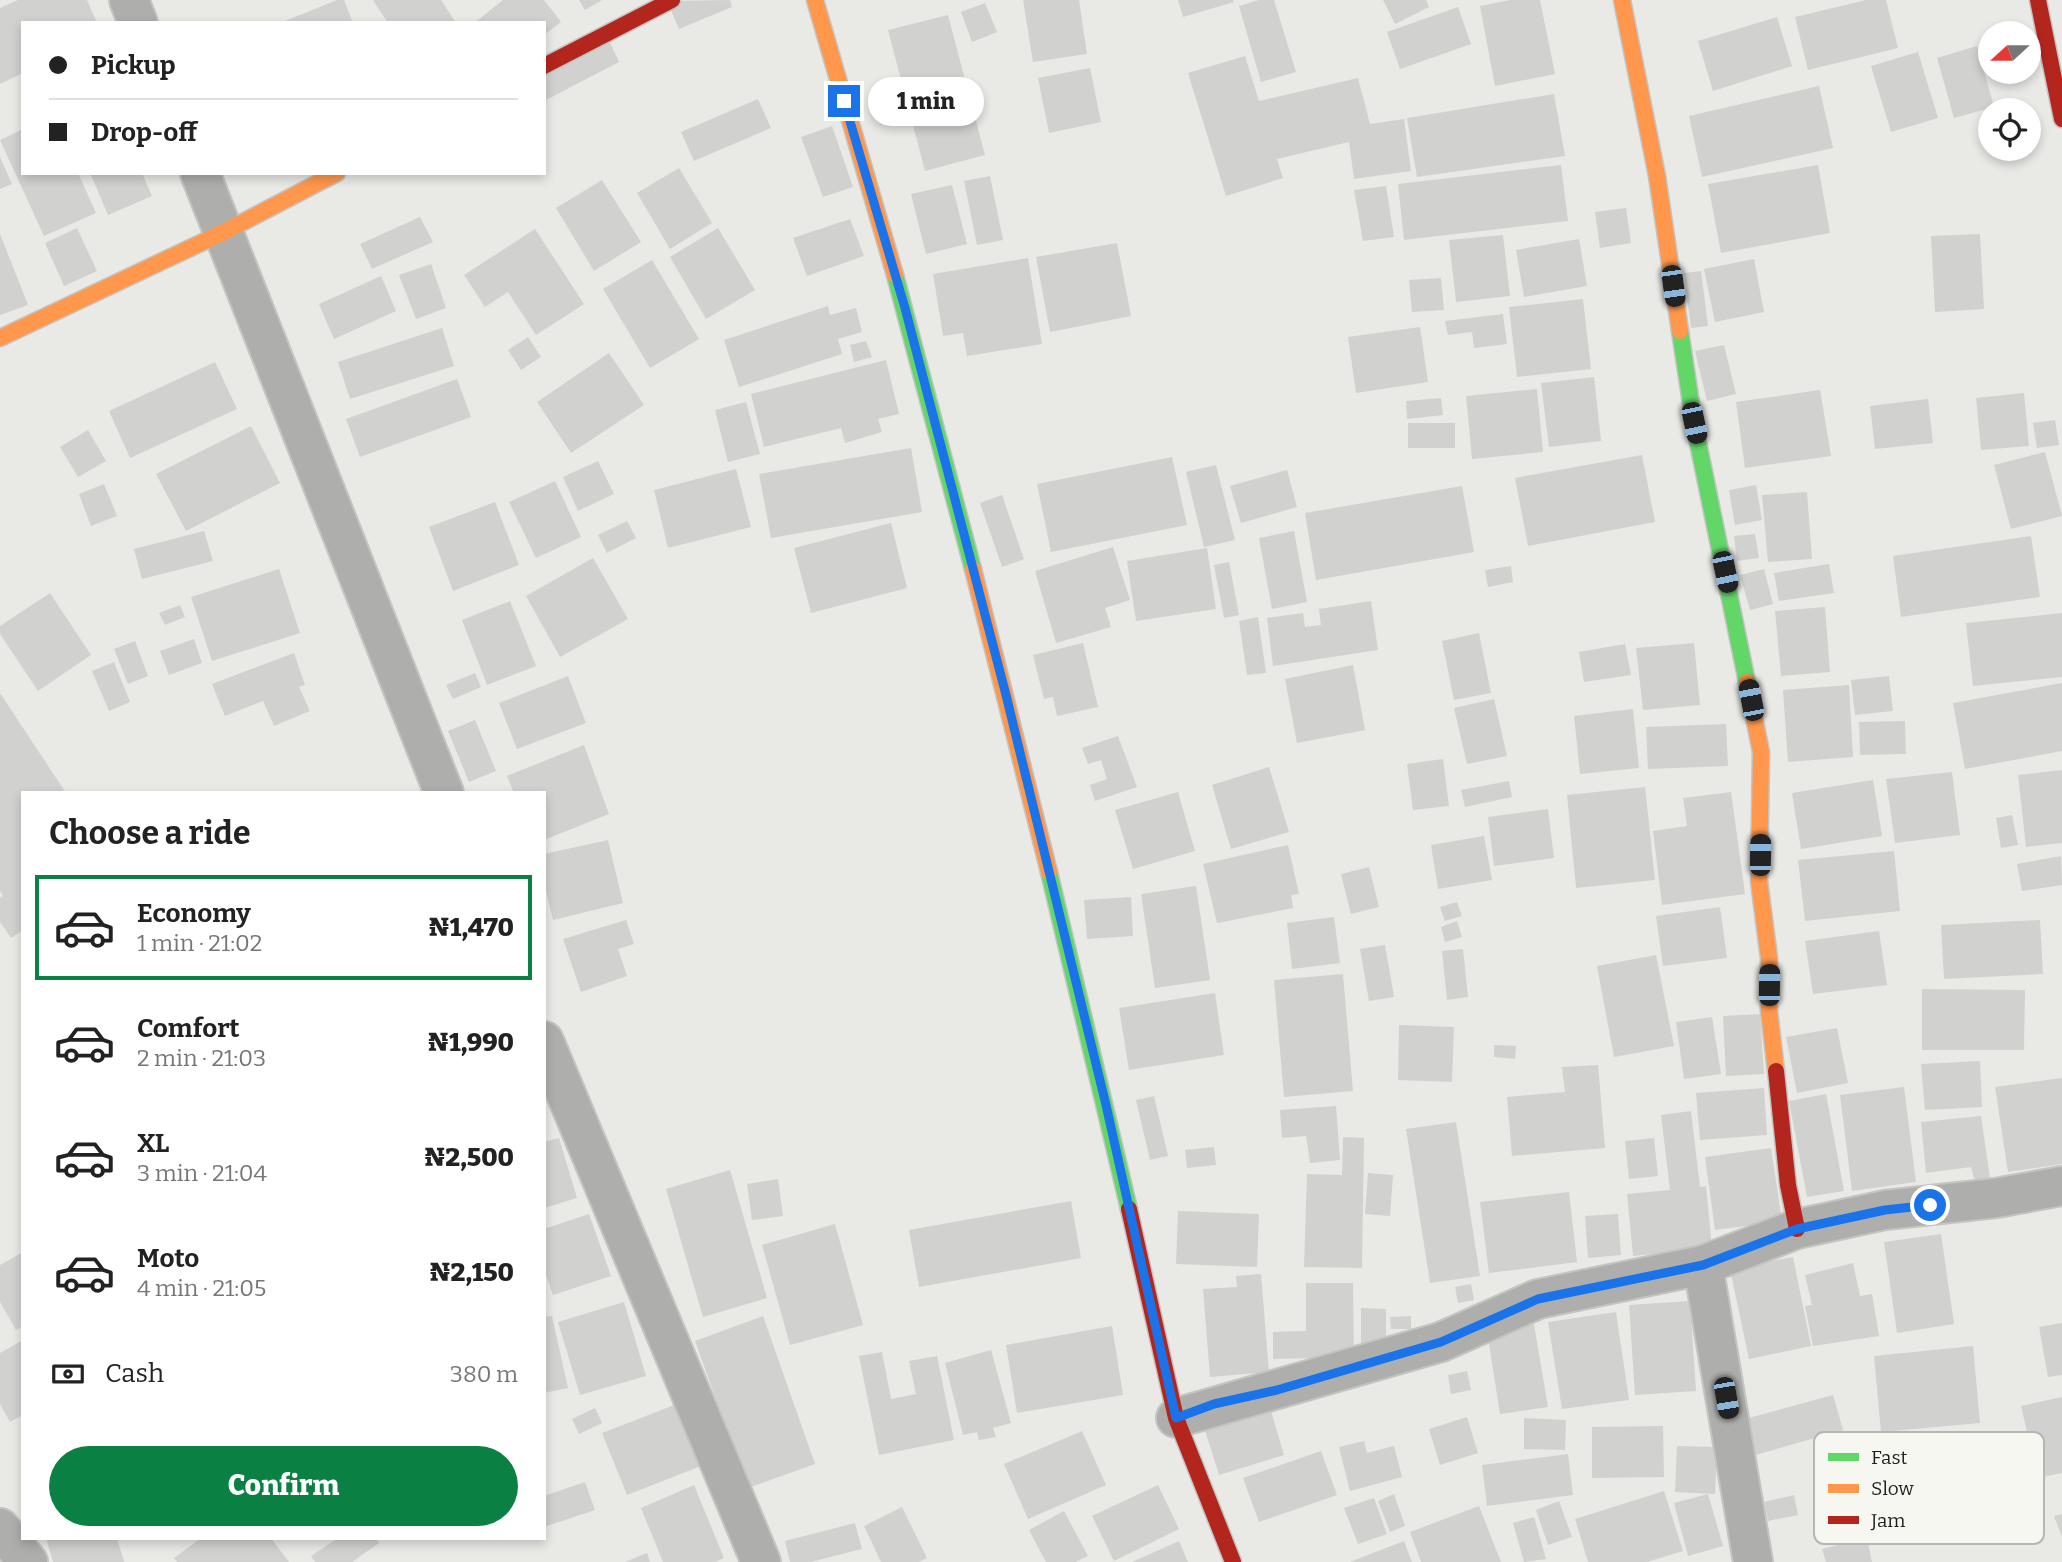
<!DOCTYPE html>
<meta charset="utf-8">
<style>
:root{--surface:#fff;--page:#f6f6f6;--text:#222;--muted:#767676;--line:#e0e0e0;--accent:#0b8043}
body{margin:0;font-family:Bitter,serif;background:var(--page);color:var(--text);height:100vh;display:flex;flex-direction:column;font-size:26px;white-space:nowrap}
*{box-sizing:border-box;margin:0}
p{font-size:23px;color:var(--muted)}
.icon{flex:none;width:38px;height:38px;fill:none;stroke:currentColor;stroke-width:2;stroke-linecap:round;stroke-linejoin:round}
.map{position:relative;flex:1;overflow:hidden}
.sheet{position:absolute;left:21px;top:791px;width:525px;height:749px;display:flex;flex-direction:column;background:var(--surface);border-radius:0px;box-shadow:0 4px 10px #0003}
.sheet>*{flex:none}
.banner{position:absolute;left:21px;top:21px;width:525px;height:154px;border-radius:0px;box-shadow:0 4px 10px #0003;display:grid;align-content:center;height:154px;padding:0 28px;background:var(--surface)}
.needle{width:46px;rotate:249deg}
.fabs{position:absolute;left:1978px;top:21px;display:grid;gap:14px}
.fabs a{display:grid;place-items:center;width:63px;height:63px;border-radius:50%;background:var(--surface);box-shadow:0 4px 10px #0003;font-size:35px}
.end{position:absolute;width:32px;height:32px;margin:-16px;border:9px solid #1a73e8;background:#fff;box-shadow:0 0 0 4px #fff}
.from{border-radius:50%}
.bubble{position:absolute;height:49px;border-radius:24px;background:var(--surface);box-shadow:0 4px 10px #0003;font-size:23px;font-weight:800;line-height:49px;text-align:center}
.car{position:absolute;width:21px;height:42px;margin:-21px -10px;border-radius:9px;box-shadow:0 0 5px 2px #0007;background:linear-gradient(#222 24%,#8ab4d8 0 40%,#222 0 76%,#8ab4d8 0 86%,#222 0)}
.banner b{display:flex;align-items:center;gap:24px;height:66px;font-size:26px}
.banner b+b{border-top:2px solid var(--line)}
.banner i{width:18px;height:18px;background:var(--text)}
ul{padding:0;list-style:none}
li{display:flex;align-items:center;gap:21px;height:105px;margin:0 14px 10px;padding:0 14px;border:4px solid transparent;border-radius:0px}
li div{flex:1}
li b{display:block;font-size:26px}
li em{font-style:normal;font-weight:800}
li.active{border-color:var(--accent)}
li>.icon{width:63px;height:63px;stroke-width:1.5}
h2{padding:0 28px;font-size:32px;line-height:84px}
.pay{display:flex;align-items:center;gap:18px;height:77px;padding:0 28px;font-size:26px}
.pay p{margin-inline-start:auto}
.primary-button{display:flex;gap:14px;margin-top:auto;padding:14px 28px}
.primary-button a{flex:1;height:80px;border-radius:42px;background:var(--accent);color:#fff;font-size:28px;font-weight:800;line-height:80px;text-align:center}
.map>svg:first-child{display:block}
.building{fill:#d1d1cf}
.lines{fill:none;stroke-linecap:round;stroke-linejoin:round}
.street-casing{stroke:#c4c4c3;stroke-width:42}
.fast-casing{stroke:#c4c4c3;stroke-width:19}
.slow-casing{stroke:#c4c4c3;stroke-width:19}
.jam-casing{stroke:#c4c4c3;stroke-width:19}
.street{stroke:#aeaead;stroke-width:38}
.fast{stroke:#63d668;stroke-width:16}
.slow{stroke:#ff974d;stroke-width:16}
.jam{stroke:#b3261e;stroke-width:16}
.route{stroke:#1a73e8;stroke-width:9}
.key{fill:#f7f7f2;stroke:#b6b6b2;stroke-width:2}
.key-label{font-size:19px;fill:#1f1f1d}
</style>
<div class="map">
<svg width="2062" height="1562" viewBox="0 0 2062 1562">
<rect width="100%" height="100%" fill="#e9e9e6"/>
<!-- building -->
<path class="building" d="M18 0H87L97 23H23V73L0 84V8Z
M337 0H344L353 23H280Z
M373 0H441L456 23H388Z
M503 0H544L561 22 544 35V23H474Z
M579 0H602L585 10Z
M730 0 732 7 679 29 667 1Z
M1023 0H1079L1087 54 1033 62Z
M1178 0H1233L1234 2 1183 17Z
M1259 0H1274L1296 72 1261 82 1239 6Z
M1383 0H1426L1429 7 1395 24Z
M1510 0H1540L1555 74 1495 86 1480 6Z
M1866 0H1886L1898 48 1808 70 1795 17Z
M985 3 997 32 972 42 961 12Z
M1458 7 1471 44 1400 69 1387 32Z
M948 15 985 155 925 171 888 30Z
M1777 17 1792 66 1713 91 1698 41Z
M608 38 619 62 544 101V71Z
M1977 46 1994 107 1954 118 1937 58Z
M1918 52 1938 118 1891 132 1871 66Z
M1245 56 1259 101 1358 78 1370 124 1404 119 1411 171 1354 179 1349 142 1277 159 1283 178 1226 196 1188 73Z
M1090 68 1101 122 1049 133 1038 78Z
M1819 86 1833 148 1702 177 1689 116Z
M1554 94 1565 156 1417 177 1407 118Z
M758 99 771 128 694 161 681 132Z
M832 126 853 187 823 197 801 137Z
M23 129V173H78L96 213 44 236 0 140Z
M0 157 12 184 0 189Z
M1561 165 1568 221 1404 240 1398 184Z
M1818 165 1830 233 1721 253 1708 184Z
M679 168 712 223 670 249 637 193Z
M90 173H142L152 196 108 215Z
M990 176 1003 240 977 245 964 181Z
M602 180 641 242 594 271 556 208Z
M952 185 967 244 926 254 911 194Z
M1386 186 1394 237 1363 241 1354 190Z
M1626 208 1631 243 1600 248 1595 212Z
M420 217 433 242 372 269 360 244Z
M850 219 864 256 807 276 793 238Z
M77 228 97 271 64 286 45 243Z
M718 228 755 290 706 319 670 257Z
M535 229 584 304 536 335 508 292 485 307 464 275Z
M0 234 28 305 0 315Z
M1980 234 1984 309 1935 312 1931 236Z
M1503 235 1510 296 1456 302 1449 240Z
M1579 239 1587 286 1524 297 1516 250Z
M1117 243 1131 316 1050 332 1036 257Z
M1028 258 1042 344 967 356 963 333 943 336 933 274Z
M1754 259 1764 312 1715 322 1704 269Z
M652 260 699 339 650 368 603 289Z
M431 264 446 308 416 319 399 275Z
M1701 271 1708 326 1691 328 1684 273Z
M381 276 396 311 334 339 319 304Z
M1441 278 1444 310 1412 312 1409 280Z
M1583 299 1591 369 1517 377 1509 307Z
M828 306 830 315 856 308 862 332 838 339 842 354 739 387 724 340Z
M1503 314 1507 344 1474 348 1472 332 1448 335 1445 321Z
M1420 327 1428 382 1356 393 1348 337Z
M442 328 454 366 350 399 338 362Z
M528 337 541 357 521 370 508 350Z
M866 341 872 357 854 362 850 345Z
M1724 345 1736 394 1707 401 1695 351Z
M609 353 644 405 571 453 537 402Z
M886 360 899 414 878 419 882 432 845 443 841 428 764 447 751 394Z
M215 362 237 409 130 458 109 411Z
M1594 377 1601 441 1549 447 1541 383Z
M457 379 471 417 360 457 346 419Z
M1537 389 1543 452 1472 459 1466 396Z
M1820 390 1831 456 1745 468 1736 402Z
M2024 393 2029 446 1981 450 1976 398Z
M1441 398 1443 415 1407 419 1406 401Z
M1928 399 1933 443 1875 449 1870 406Z
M746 402 760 454 728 462 715 410Z
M2055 420 2059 445 2037 448 2033 423Z
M1408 423H1455V448H1408Z
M251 426 280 483 186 531 156 474Z
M88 430 106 461 78 477 60 447Z
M911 448 922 512 771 538 759 474Z
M2045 452 2062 516 2011 529 1994 465Z
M1642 455 1655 522 1528 546 1515 478Z
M1172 457 1187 525 1051 552 1037 484Z
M598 461 614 494 578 511 563 477Z
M1216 465 1235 540 1204 547 1186 472Z
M736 469 751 527 668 548 654 490Z
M1287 470 1297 507 1241 523 1230 486Z
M555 481 581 537 536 558 509 502Z
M104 484 117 516 91 526 79 494Z
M1756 485 1762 520 1735 525 1729 490Z
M1462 486 1474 552 1316 580 1305 513Z
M1807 492 1812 559 1768 562 1762 495Z
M1002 495 1024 559 1002 567 980 503Z
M495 502 519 565 453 591 429 527Z
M627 521 636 538 607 553 598 535Z
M891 523 907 588 811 613 794 548Z
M204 531 213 561 142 579 134 549Z
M1294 531 1307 602 1272 609 1259 538Z
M1755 534 1759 558 1737 561 1734 536Z
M2031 536 2040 597 1901 617 1893 556Z
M1113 547 1130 600 1105 608 1111 627 1056 643 1035 571Z
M1207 548 1216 609 1136 621 1127 561Z
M593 558 628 619 560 657 526 596Z
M1229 562 1239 615 1224 618 1214 565Z
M1829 564 1834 593 1779 601 1774 573Z
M1511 566 1513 582 1488 587 1485 570Z
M279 569 300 633 212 661 191 597Z
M1764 569 1773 604 1750 610 1740 575Z
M50 593 91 655 38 691 0 634V626Z
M510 601 536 666 487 685 462 620Z
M1371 601 1378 650 1273 666 1267 618 1303 613 1305 627 1321 625 1319 609Z
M180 605 185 617 165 625 159 613Z
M1825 607 1830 672 1781 676 1775 611Z
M2062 613V677L1973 686 1966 623Z
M1258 617 1266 673 1247 675 1239 621Z
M1479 633 1491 693 1454 700 1442 641Z
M194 639 202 663 169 675 160 651Z
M135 641 148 676 128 684 114 649Z
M1083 643 1098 707 1057 716 1053 697 1044 699 1033 655Z
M1694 643 1700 705 1643 710 1636 648Z
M1625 644 1631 675 1584 682 1579 652Z
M294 653 305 685 299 687 310 711 274 726 263 701 225 716 212 684Z
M114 662 130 702 109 711 92 671Z
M1353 665 1365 730 1297 743 1285 679Z
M475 673 481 687 453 699 446 685Z
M568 676 586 723 517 749 499 703Z
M1889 676 1893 711 1855 715 1851 680Z
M2062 683V751L1965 769 1953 703Z
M1849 685 1853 757 1788 762 1783 690Z
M0 693 66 793H23V930L11 938 0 922V898L3 896 0 891Z
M1494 699 1507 756 1467 764 1454 708Z
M1633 709 1639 768 1580 774 1574 716Z
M475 720 496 771 469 782 448 731Z
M1905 721 1906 754 1860 755 1859 722Z
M1726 724 1728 766 1648 769 1646 727Z
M1118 736 1137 787 1095 801 1090 785 1107 779 1101 760 1088 764 1082 748Z
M584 745 609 814 544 840V793H514L507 776Z
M1443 759 1449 806 1413 810 1407 764Z
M1269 767 1289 832 1231 849 1212 785Z
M2062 770V843L2026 847 2018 775Z
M1952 772 1960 835 1895 843 1886 779Z
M1873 780 1882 836 1801 849 1792 793Z
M1509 781 1512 797 1465 807 1461 790Z
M1645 787 1655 880 1576 888 1567 795Z
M1178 792 1195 851 1133 869 1115 810Z
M1731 792 1745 894 1662 905 1653 831 1687 826 1683 798Z
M1548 809 1554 858 1494 866 1488 817Z
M2012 815 2018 845 2001 848 1996 818Z
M1484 836 1492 880 1438 889 1431 845Z
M608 840 623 903 553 920 544 882V854Z
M1288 845 1299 894 1291 895 1293 908 1217 923 1203 864Z
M1894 851 1900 911 1805 921 1798 860Z
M2061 856 2062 885 2022 891 2017 864Z
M1369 867 1379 907 1351 914 1341 874Z
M1196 886 1210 980 1155 988 1141 894Z
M1131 897 1133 936 1087 939 1084 900Z
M1457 902 1462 916 1445 921 1440 907Z
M1720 907 1727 958 1663 966 1656 916Z
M1334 917 1340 963 1292 969 1287 923Z
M626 920 634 944 618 949 627 976 581 992 563 939Z
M2040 920 2043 974 1944 979 1941 925Z
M1457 921 1462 937 1445 942 1441 927Z
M1879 931 1887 985 1813 994 1805 941Z
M1385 945 1394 997 1369 1001 1360 949Z
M1463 949 1468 997 1447 1000 1442 951Z
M1656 955 1674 1046 1614 1057 1597 966Z
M1343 974 1353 1091 1284 1097 1274 980Z
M1922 989 2025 990 2024 1050H1922Z
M1215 993 1224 1055 1129 1070 1119 1008Z
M1760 1014 1764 1074 1726 1076 1723 1016Z
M1712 1017 1721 1074 1684 1079 1676 1022Z
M1399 1025 1454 1027 1452 1082 1398 1080Z
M1837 1028 1848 1083 1797 1093 1786 1037Z
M1494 1045 1516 1046 1515 1059 1494 1057Z
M1980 1061 1982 1107 1925 1110 1921 1064Z
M1598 1065 1605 1148 1512 1156 1507 1097 1565 1092 1562 1067Z
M2062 1078V1164L2008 1172 1995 1087Z
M1904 1087 1916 1182 1852 1191 1840 1095Z
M1764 1088 1767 1135 1700 1140 1696 1093Z
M1826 1094 1844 1191 1807 1197 1789 1101Z
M1154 1096 1168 1156 1150 1160 1136 1100Z
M1336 1106 1340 1160 1310 1163 1306 1136 1282 1138 1280 1110Z
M1691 1111 1700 1187 1706 1186 1712 1248 1633 1256 1627 1194 1670 1190 1661 1115Z
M1981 1116 1990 1178 1975 1182 1971 1167 1926 1173 1921 1122Z
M1456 1122 1480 1276 1430 1283 1406 1129Z
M1343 1137 1364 1138 1362 1268 1304 1267 1307 1174 1342 1175Z
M559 1138 577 1198 544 1208V1142Z
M1654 1138 1658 1176 1629 1179 1625 1141Z
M1214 1147 1216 1165 1187 1168 1185 1150Z
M1771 1148 1782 1221 1715 1230 1705 1157Z
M730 1170 767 1298 703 1317 666 1189Z
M1368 1173 1393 1175 1390 1216 1365 1214Z
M778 1179 783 1216 752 1220 747 1184Z
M1569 1192 1577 1262 1489 1273 1480 1202Z
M1071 1201 1081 1258 919 1287 909 1230Z
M1178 1211 1259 1214 1257 1267 1176 1264Z
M589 1214 611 1276 553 1295 544 1269V1229Z
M1618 1214 1621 1255 1588 1258 1585 1216Z
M835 1224 863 1325 790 1345 762 1245Z
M1941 1234 1954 1324 1897 1333 1884 1242Z
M23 1252V1326L16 1330 0 1302V1265Z
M1793 1257 1811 1346 1749 1359 1730 1269Z
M1853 1263 1860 1296 1872 1294 1879 1336 1813 1346 1805 1306 1812 1305 1805 1275Z
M1261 1274 1269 1372 1210 1377 1203 1289 1237 1287 1236 1276Z
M1306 1283H1353L1354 1357 1273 1359V1332L1306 1331Z
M1471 1284 1474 1300 1458 1303 1455 1287Z
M1690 1301 1696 1391 1635 1395 1629 1305Z
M624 1302 646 1376 580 1395 558 1322Z
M1361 1308 1386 1309V1343H1361Z
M1616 1312 1629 1400 1562 1409 1548 1322Z
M552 1316 568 1388 544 1393V1317Z
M763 1316 815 1464 748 1488 695 1341Z
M1411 1316V1329H1391L1390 1317Z
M2062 1323V1375L2048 1377 2039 1327Z
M1534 1324 1548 1407 1500 1414 1487 1331Z
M1112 1326 1123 1395 1017 1413 1006 1345Z
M23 1340V1415L10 1422 0 1404V1353Z
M1973 1346 1980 1423 1881 1432 1874 1356Z
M991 1350 1011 1423 993 1428 996 1437 979 1440 977 1432 963 1435 945 1363Z
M882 1352 891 1399 916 1394 909 1361 937 1356 954 1440 879 1455 859 1356Z
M1467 1371 1471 1390 1451 1394 1448 1375Z
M1833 1395 1843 1430 1755 1455 1745 1419Z
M2062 1397V1473L2038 1478 2021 1406Z
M677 1404 701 1466 627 1495 602 1433Z
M1269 1404 1284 1455 1219 1475 1203 1424Z
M595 1408 602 1423 579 1434 572 1419Z
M1467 1417 1478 1453 1440 1465 1429 1429Z
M1524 1418 1566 1420 1565 1450 1524 1449Z
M1663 1426 1664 1477 1592 1478V1427Z
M1082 1431 1106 1485 1028 1519 1004 1464Z
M1364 1441 1367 1453 1394 1446 1402 1477 1350 1491 1339 1447Z
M1677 1446 1717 1447 1715 1494 1675 1492Z
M1321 1451 1337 1495 1259 1522 1243 1478Z
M1568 1454 1573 1495 1487 1506 1482 1465Z
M585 1482 595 1510 544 1527V1496Z
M694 1485 724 1558 715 1562H663L641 1508Z
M1158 1485 1179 1529 1114 1561 1092 1516Z
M1664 1491 1683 1551 1647 1562H1588L1575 1519Z
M1394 1494 1405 1526 1390 1532 1378 1501Z
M1708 1494 1723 1546 1688 1556 1674 1503Z
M1794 1495 1798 1515 1768 1521 1764 1502Z
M1374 1498 1387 1534 1358 1544 1344 1508Z
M1559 1501 1572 1537 1548 1545 1536 1510Z
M1479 1506 1501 1562H1421L1410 1532Z
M902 1507 927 1558 919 1562H881L864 1526Z
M1064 1511 1088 1556 1076 1562H1046L1029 1530Z
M2062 1514V1537L2054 1516Z
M1534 1517 1546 1559 1524 1562 1513 1523Z
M855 1523 862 1549 811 1562H790L785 1541Z
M46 1538H117L124 1562H53Z
M201 1538H271L289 1562H177L174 1558Z
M338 1538H376L379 1543 352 1562H315L311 1556Z
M1867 1538 1872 1562H1826L1822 1549Z
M1179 1541 1188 1562H1132Z
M1404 1541 1412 1562H1350Z
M647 1553 650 1562H625Z"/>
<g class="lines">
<defs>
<path id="street" d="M129 0 138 23
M200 173 444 793
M544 1041 761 1562
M1703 1265 1753 1562
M1176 1418 1441 1342 1538 1299 1703 1265 1797 1229 1885 1210 1996 1198 2062 1186
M0 1528 28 1562"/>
<path id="fast" d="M895 275 973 569
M1680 331 1694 423 1747 682
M1049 872 1129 1209"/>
<path id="slow" d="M815 0 895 275
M1622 0 1657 176 1680 331
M0 338 224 232 337 173
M973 569 1049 872
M1747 682 1761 752 1759 881 1769 958V1011L1776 1071"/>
<path id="jam" d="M2038 0 2062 119
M544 66 672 0
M1776 1071 1788 1185 1797 1229
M1129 1209 1176 1418 1233 1562"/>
</defs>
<!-- street casing -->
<use href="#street" class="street-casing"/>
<!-- fast casing -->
<use href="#fast" class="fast-casing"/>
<!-- slow casing -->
<use href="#slow" class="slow-casing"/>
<!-- jam casing -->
<use href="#jam" class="jam-casing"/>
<!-- street -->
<use href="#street" class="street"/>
<!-- fast -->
<use href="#fast" class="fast"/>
<!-- slow -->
<use href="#slow" class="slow"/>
<!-- jam -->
<use href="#jam" class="jam"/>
</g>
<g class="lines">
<!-- route -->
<path class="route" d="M844 101 905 308 1006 695 1106 1105 1176 1418 1214 1404 1277 1390 1441 1342 1538 1299 1703 1265 1797 1229 1885 1210 1930 1205"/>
</g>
<!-- legend -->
<rect x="1814" y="1432" width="230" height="112" rx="10" class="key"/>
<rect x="1828" y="1453" width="31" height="8" fill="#63d668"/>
<rect x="1828" y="1484" width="31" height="9" fill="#ff974d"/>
<rect x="1828" y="1516" width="31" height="8" fill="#b3261e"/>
<g class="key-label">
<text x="1871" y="1464">Fast</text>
<text x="1871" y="1495">Slow</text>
<text x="1871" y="1527">Jam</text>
</g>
</svg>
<div class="fabs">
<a><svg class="needle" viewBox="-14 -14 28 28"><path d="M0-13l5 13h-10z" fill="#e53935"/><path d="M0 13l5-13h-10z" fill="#767676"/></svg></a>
<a><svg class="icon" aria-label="locate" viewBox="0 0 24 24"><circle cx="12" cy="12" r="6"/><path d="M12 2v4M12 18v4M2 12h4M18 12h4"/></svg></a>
</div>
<i class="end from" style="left:1930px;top:1205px"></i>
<i class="end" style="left:844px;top:101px"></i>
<div class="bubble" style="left:868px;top:77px;width:116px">1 min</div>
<i class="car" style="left:1673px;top:286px;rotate:172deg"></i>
<i class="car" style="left:1694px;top:423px;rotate:168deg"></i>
<i class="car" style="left:1725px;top:572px;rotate:168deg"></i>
<i class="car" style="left:1751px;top:700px;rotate:349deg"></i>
<i class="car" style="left:1760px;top:855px;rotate:1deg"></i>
<i class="car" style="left:1769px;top:985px;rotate:1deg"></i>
<i class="car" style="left:1726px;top:1398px;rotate:170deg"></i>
<div class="banner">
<b><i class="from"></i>Pickup</b>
<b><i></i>Drop-off</b>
</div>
<section class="sheet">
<h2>Choose a ride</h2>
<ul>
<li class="active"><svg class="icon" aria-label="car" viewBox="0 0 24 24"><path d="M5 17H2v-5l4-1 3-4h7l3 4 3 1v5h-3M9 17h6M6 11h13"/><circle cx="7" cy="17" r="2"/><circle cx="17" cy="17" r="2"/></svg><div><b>Economy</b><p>1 min · 21:02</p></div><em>₦1,470</em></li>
<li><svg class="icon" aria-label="car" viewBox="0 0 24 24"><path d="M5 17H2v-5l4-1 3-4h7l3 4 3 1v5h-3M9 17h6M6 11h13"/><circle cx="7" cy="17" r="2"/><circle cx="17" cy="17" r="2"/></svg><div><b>Comfort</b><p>2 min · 21:03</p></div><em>₦1,990</em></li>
<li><svg class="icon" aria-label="car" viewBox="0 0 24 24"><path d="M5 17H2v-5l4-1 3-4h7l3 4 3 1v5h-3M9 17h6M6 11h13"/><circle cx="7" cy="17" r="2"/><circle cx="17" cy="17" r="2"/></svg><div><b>XL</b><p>3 min · 21:04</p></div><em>₦2,500</em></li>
<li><svg class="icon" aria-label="car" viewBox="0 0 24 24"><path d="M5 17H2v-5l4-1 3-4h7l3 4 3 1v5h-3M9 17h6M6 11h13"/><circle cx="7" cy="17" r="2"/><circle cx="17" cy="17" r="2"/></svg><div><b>Moto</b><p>4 min · 21:05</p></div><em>₦2,150</em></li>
</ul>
<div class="pay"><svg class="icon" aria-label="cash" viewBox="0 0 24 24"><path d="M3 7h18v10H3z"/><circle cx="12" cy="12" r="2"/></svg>Cash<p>380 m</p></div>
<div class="primary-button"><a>Confirm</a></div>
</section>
</div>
